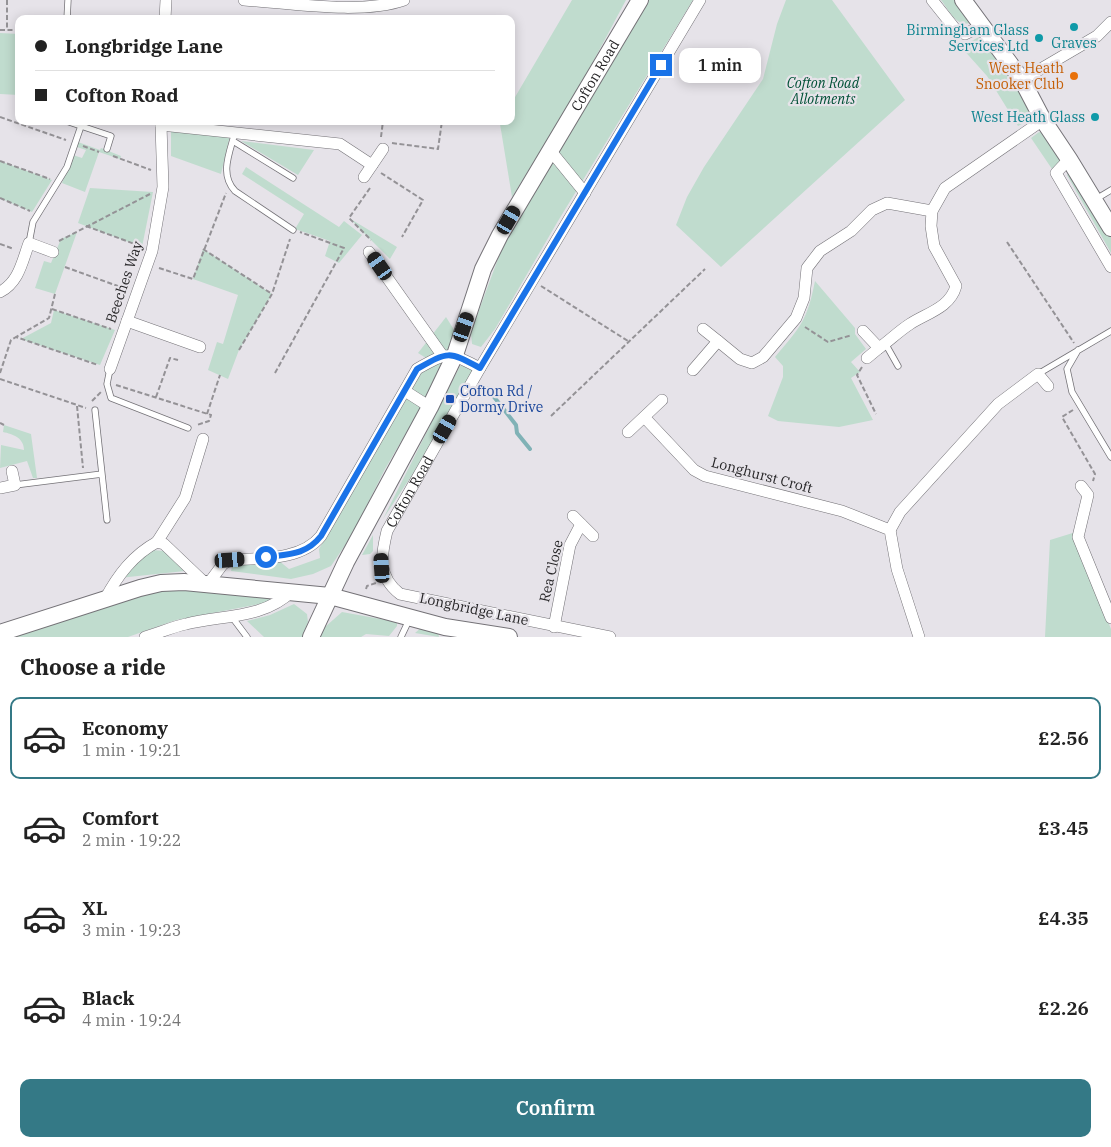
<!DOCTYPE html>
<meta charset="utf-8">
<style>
:root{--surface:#fff;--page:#f6f6f6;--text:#222;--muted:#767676;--line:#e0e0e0;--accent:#347986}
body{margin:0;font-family:"IBM Plex Serif",serif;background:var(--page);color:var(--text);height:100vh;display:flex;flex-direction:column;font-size:19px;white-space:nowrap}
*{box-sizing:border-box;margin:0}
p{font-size:16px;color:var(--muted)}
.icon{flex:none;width:28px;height:28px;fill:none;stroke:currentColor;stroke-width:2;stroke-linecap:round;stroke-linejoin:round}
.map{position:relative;height:637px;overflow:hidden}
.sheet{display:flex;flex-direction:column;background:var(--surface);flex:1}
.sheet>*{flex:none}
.hud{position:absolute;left:15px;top:15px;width:500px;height:110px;border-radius:10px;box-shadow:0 2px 12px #0003;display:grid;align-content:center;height:110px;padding:0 20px;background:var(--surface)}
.end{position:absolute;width:22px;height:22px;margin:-11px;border:6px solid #1a73e8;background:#fff;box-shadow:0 0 0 2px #fff}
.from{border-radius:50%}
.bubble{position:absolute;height:35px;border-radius:10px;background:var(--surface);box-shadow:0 2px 12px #0003;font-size:16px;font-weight:600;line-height:35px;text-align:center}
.car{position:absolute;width:15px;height:30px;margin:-15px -8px;border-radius:6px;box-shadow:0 0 4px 1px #0007;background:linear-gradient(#222 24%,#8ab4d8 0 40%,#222 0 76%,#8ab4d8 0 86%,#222 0)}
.hud b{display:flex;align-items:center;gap:18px;height:48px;font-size:19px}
.hud b+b{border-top:1px solid var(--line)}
.hud i{width:12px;height:12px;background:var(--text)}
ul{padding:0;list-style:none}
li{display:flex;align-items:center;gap:15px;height:82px;margin:0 10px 8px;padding:0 10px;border:2px solid transparent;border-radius:10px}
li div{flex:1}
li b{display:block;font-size:19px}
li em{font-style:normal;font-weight:600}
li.selected{border-color:var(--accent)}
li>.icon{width:45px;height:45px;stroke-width:1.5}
h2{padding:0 20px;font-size:22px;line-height:60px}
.cta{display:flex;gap:10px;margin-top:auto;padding:10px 20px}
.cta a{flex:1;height:58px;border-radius:10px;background:var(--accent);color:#fff;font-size:20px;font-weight:600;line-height:58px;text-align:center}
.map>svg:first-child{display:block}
.green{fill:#c0dcce}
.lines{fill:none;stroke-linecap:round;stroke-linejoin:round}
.stream{stroke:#80b2b6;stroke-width:4}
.lane-casing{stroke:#747277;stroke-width:7}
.street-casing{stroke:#747277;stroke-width:12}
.secondary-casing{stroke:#747277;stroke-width:18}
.path{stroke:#949296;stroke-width:2;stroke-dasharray:5 2.5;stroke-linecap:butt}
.lane{stroke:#fff;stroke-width:5.5}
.street{stroke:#fff;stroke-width:11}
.secondary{stroke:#fff;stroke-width:16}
.route{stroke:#1a73e8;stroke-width:6}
.culture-dot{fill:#0f9aa8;stroke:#e6e3e9;stroke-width:2}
.food-dot{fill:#e8710a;stroke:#e6e3e9;stroke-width:2}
.transit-dot{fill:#1a4fb4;stroke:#e6e3e9;stroke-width:2}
.labels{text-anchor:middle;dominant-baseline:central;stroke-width:4.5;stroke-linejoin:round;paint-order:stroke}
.culture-label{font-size:14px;fill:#0d838f;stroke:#e6e3e9;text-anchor:end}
.food-label{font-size:14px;fill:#c56008;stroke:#e6e3e9;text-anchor:end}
.street-label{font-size:14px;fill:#272628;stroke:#e6e3e9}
.park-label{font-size:14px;font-style:italic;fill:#015137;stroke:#e6e3e9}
.transit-label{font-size:14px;fill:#164399;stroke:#e6e3e9;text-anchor:start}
</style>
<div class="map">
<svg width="1111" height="637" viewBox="0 0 1111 637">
<rect width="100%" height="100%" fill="#e6e3e9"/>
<!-- green -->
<path class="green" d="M572 0H626L579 88 512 197 500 124 501 121H511V104Z
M645 0H693L558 221 495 329 481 347 472 344 471 332 502 248Z
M786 0H832L905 100 721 267 676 225 687 197 704 167 763 79 777 24Z
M941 0H958L970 23C956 27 949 10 941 0Z
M0 33 19 34V95L0 94Z
M984 34 1031 106 1028 121 1018 126 987 76 961 47Z
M171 131 230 136 221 174 171 156Z
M1039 132 1044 133 1064 157 1052 169 1031 138Z
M241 141 314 150 298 175Z
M78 142 100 150 101 148 121 156 120 159 99 152 85 192 62 183 73 155 82 158 86 150 77 147Z
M0 161 52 180 32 212 0 198Z
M246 167 339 227 344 221 362 235 339 263 325 256 330 241 295 229 304 214 242 174Z
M1069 171 1081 185 1111 237V253L1067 175Z
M90 188 153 192 142 247 78 223Z
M349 218 397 247 390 259Z
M77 232 55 294 35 288 44 261 51 263 61 239Z
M203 249 272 294 239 350 228 379 208 370 217 342 223 344 238 295 193 279Z
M815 281 855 328V334L866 349 851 362 860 372 851 378 873 420 839 427 778 421 768 416 783 377V366L775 357C801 326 807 321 815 281Z
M54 310 115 330 100 365 21 339 51 323Z
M446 317 456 333 426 399 385 469 352 535 331 566 313 574 291 579 231 571 233 563 278 560 289 569 320 558 319 549 426 358 418 353Z
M466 364 473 371 414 472 383 519 460 366Z
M4 425 31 434 37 478H33L27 461 0 468 1 445 24 450C24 438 13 434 3 432Z
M1076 532V542L1111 629V637H1045L1050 540Z
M373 535V551L370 554 362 555Z
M151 550 165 551 185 571 119 578Z
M174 589 272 598 270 602 176 620 128 637H15L115 599Z
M294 604 307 614 308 622 302 637H264L247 621 270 615Z
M342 612 397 622V626L389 636 366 634 361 637H320L325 627Z
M423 626 437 629 439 637 415 633Z"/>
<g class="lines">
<!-- stream -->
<path class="stream" d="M487 388 516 425 517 433 530 449"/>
<defs>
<path id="lane" d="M67 19 68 0
M66 121 111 136 107 149
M235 132C230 152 219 174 235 191L293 230
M233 141 293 178
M1096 199 1111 190
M29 243 33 222 67 167 81 126
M885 343 898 366
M1078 350 1067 369 1072 392 1111 457
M110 369 107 384 111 398 188 428
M1038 374 1111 331
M95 410 107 520
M15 485 102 474
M232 617 247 637
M401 637 409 620"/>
<g id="street">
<path d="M244 0C291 3 361 15 404 0"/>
<path d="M932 0 956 30 965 34 982 26"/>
<path d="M165 19 166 0"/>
<path d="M1022 80 1097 36 1111 22"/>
<path d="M161 121V125L340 144 372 165"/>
<path d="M550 150 585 193"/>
<path d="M1069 159 1056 173 1111 267"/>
<path d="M364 177 383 149"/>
<path d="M369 252 442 355"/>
<path d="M0 292C19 282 22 262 29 243L53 252"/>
<path d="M127 321 200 347"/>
<path d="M703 329 718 341"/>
<path d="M863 331 879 348C889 341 899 331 910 324 927 313 950 308 956 286L934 246 931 226 932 211 945 188 1043 120"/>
<path d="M867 358 879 348"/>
<path d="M110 369 152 251 163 187 161 125"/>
<path d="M693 370 718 341 740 359 752 363 763 357 796 318 804 298 807 268 820 251 851 231 872 210 887 203 932 211"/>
<path d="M405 391 430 407"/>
<path d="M645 418 694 470 705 476 842 511 890 530 897 569 919 637"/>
<path d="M628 432 662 400"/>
<path d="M1081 486 1088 495 1078 537 1111 618"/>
<path d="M0 488 15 485 12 471"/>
<path d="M573 516 593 536"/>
<path d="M890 530 900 512 998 404 1038 374 1048 386"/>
<path d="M157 542 185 498 203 439"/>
<path d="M208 584 223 564 230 560C260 558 301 561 321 536L417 369C449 351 448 352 480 368"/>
<path d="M105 599C118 575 133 555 157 542L164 544 206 584"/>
<path d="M554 627 570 545 581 524"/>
<path d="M145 637C159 633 172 627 186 624 221 615 264 619 292 591"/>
<path id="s1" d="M610 637 400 594C377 576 381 556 387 531L480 368 700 0"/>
</g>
<g id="secondary">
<path d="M963 0 1022 80 1043 120 1069 159 1111 228"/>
<path d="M0 633 140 588 161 583 184 582 330 596 445 627 509 637"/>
<path id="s2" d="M311 637 346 562 430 407 455 355 483 269 500 235 640 0"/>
</g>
</defs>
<!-- lane casing -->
<use href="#lane" class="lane-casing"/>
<!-- street casing -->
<use href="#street" class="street-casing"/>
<!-- secondary casing -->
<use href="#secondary" class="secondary-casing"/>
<!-- path -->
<path class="path" d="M7 0V30
M0 30H19
M0 117 66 140
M381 137 383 121
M392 143 438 149 442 121
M83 146 99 152
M113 156 151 170
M0 161 50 179
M381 173 423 200 402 237
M370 188 349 218 371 240
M0 198 30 211
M86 226 140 246
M59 241 150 194
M1007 242 1074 343
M0 244 14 249
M203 249 272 294
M65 267 126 289
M159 268 193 279 226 193
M541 286 628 341
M55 294 49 318 16 337 98 365
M52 309 111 329
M805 327 828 342 852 335
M239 350 272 294 290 239
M862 367 857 375 876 414
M0 373 11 340 16 337
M275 373 344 248 300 232
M0 379 86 408
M116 385 211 415 209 421 197 425
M156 397 170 358 178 360
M92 401 101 392
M77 406 83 468
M1073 410 1062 417 1095 474 1093 481
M207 414 220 375
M551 416 705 269
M0 423 4 425
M366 589 367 586 376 583"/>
<!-- lane -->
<use href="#lane" class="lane"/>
<!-- street -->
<use href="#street" class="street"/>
<!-- secondary -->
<use href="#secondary" class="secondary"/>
</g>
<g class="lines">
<!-- route -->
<path class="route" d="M266 557C289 554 306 555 321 536L417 369C449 351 448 351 480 368L661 65"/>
</g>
<!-- markers -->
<g class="culture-dot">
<circle cx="1074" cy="27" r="5"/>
<circle cx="1039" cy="38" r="5"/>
<circle cx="1095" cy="117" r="5"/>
</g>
<circle class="food-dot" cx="1074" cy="76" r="5"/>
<rect class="transit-dot" x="445" y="394" width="10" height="10" rx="2.5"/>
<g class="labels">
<!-- culture labels -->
<g class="culture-label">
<text x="1029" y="30">Birmingham Glass<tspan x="1029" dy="16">Services Ltd</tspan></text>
<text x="1074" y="43" text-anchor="middle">Graves</text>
<text x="1085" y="117">West Heath Glass</text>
</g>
<!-- food labels -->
<g class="food-label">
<text x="1064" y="68">West Heath<tspan x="1064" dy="16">Snooker Club</tspan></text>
</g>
<!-- street labels -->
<g class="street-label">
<text stroke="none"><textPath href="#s2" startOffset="631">Cofton Road</textPath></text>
<text transform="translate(124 282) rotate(-71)">Beeches Way</text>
<text transform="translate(762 475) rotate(15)">Longhurst Croft</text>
<text stroke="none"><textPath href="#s1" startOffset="329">Cofton Road</textPath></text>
<text transform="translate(551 571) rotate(-77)">Rea Close</text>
<text transform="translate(474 609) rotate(12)">Longbridge Lane</text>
</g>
<!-- park labels -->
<g class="park-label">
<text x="823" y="83">Cofton Road<tspan x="823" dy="16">Allotments</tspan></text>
</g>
<!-- transit labels -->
<g class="transit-label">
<text x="460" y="391">Cofton Rd /<tspan x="460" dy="16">Dormy Drive</tspan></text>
</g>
</g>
</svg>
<i class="end from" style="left:266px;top:557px"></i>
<i class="end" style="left:661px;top:65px"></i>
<div class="bubble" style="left:679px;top:48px;width:82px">1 min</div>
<i class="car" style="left:509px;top:220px;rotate:30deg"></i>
<i class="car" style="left:380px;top:266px;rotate:325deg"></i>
<i class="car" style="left:464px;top:327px;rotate:19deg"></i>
<i class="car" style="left:445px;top:429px;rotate:30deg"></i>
<i class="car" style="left:230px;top:560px;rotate:86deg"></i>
<i class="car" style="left:382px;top:568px;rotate:356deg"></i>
<div class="hud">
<b><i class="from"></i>Longbridge Lane</b>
<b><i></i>Cofton Road</b>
</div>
</div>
<section class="sheet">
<h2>Choose a ride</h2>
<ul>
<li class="selected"><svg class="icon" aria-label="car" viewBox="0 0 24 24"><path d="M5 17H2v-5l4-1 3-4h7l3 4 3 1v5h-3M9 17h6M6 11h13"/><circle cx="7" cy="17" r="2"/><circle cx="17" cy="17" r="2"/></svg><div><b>Economy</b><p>1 min · 19:21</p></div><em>£2.56</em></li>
<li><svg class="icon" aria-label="car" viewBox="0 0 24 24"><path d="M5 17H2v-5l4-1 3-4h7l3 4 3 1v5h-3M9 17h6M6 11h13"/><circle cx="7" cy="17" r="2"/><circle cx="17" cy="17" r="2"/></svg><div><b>Comfort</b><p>2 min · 19:22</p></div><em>£3.45</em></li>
<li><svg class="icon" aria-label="car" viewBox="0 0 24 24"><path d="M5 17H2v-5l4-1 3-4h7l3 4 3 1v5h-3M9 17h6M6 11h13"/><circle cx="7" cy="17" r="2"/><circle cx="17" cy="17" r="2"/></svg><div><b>XL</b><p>3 min · 19:23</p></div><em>£4.35</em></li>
<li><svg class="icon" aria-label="car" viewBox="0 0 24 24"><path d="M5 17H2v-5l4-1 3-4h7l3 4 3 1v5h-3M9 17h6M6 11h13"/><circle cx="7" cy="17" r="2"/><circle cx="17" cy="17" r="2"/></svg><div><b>Black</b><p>4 min · 19:24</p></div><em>£2.26</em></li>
</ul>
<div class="cta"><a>Confirm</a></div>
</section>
